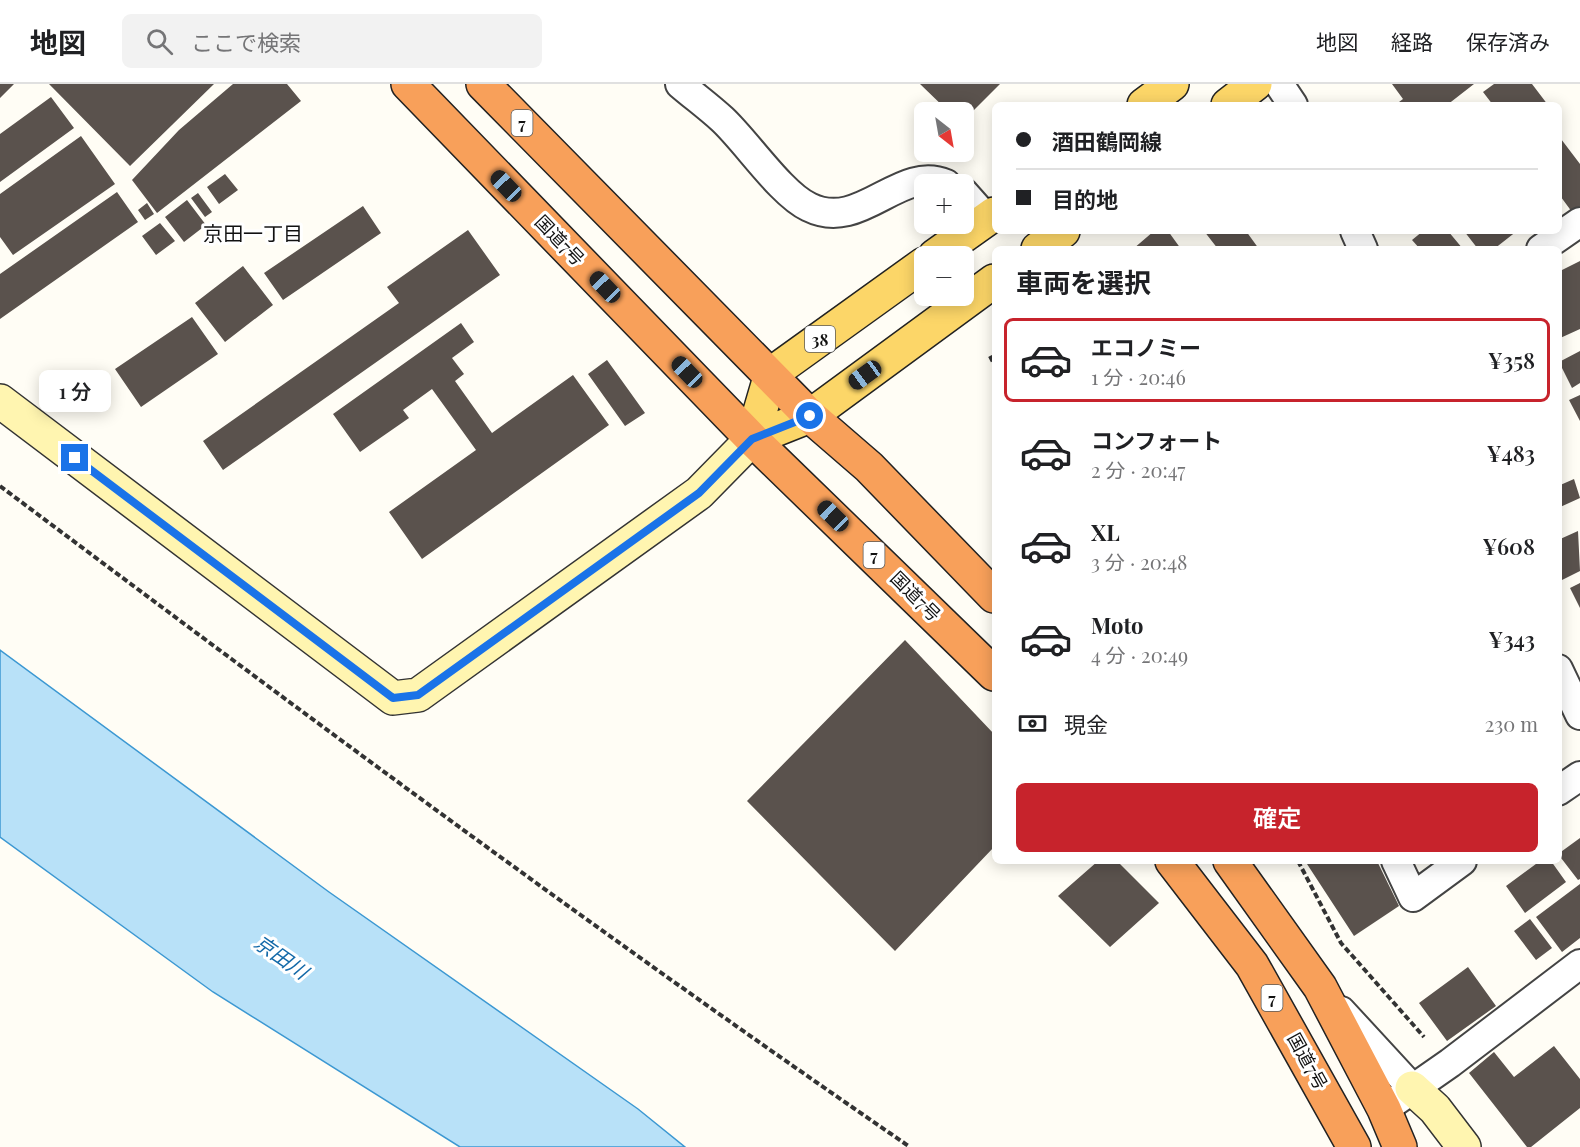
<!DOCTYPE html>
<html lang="ja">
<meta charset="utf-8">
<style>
:root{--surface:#fff;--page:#f2f2f2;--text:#202124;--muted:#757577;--line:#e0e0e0;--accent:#c7232c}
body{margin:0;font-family:"Playfair Display","Noto Sans JP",serif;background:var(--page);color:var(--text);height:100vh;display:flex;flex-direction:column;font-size:22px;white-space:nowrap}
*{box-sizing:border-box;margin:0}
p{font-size:20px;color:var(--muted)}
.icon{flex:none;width:33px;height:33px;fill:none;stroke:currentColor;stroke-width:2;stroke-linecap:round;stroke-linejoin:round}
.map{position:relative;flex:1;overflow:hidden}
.panel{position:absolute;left:992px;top:162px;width:570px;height:618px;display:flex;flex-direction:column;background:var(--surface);border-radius:9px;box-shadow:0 3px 15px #0003}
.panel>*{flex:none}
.guide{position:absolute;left:992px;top:18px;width:570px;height:132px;border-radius:9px;box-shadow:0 3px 15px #0003;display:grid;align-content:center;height:132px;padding:0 24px;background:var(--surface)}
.needle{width:39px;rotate:149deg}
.fabs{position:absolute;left:914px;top:18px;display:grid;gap:12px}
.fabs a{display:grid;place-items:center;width:60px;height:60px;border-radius:9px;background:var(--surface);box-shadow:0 3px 15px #0003;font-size:30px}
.end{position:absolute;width:27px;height:27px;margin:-14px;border:8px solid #1a73e8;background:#fff;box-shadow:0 0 0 3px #fff}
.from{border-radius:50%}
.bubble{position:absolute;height:42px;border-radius:9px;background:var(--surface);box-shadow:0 3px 15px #0003;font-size:20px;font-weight:600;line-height:42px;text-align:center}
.car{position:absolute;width:18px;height:36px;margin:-18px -9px;border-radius:8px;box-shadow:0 0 4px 2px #0007;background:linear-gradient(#222 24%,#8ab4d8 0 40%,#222 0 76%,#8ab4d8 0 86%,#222 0)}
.guide b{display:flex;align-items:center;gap:21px;height:57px;font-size:22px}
.guide b+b{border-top:2px solid var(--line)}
.guide i{width:15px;height:15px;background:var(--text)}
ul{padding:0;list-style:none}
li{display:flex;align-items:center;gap:18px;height:84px;margin:0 12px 9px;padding:0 12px;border:3px solid transparent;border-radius:9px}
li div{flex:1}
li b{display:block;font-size:22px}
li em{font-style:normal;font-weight:600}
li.on{border-color:var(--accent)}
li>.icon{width:54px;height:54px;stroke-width:1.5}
h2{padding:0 24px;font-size:27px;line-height:72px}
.pay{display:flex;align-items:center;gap:15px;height:66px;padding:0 24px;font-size:22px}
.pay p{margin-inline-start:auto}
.primary-button{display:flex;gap:12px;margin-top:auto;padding:12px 24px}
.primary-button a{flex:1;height:69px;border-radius:9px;background:var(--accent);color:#fff;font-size:24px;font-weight:600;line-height:69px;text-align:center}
header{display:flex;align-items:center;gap:36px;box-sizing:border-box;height:84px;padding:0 30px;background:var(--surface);border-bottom:2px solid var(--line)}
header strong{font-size:28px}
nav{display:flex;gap:33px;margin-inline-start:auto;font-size:21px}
.search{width:420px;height:54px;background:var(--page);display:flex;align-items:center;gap:15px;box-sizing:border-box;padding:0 21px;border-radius:9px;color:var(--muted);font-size:22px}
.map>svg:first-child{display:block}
.water{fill:#b8e1f8;stroke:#3c98d2;stroke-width:1.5}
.building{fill:#5a524d}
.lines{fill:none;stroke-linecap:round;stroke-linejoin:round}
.street-casing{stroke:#444;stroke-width:32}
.secondary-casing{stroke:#333;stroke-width:36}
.primary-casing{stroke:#222;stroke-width:36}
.highway-casing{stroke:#222;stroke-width:36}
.path{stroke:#333;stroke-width:4;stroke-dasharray:6 3;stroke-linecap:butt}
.street{stroke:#fff;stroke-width:28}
.secondary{stroke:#fff5b0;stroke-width:33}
.primary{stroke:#fcd668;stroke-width:33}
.highway{stroke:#f8a05a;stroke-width:33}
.route{stroke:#1a73e8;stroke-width:8}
.labels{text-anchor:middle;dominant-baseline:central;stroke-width:6;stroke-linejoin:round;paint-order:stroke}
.shield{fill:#fff;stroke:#585858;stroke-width:1.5}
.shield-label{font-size:16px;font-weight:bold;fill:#111}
.street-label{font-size:18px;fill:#111;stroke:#fff}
.neighbourhood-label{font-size:20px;fill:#111;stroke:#fff}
.water-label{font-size:20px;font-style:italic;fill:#146aa9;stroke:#fff}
</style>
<header>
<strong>地図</strong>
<div class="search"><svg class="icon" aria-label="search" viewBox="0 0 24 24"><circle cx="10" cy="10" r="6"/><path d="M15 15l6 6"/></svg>ここで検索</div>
<nav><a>地図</a><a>経路</a><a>保存済み</a></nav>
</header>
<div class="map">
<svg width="1580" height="1063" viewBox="0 0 1580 1063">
<rect width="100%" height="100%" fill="#fffdf5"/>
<!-- water -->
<path class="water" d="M0 566 329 808 638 1025 685 1063H460L213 908 0 753Z"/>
<!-- building -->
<path class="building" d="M0 0H14L0 14Z
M49 0H214L130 82Z
M233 0H287L301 17 157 129 132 96 179 46Z
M920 0H1000L963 37V28H949Z
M1392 0H1474L1447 21H1395L1403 15Z
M1494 0H1532L1548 21H1493L1483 8Z
M51 13 74 44 0 98V50Z
M1558 51 1580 80V122L1572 128 1558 109Z
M81 52 115 100 13 171 0 153V110Z
M225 90 238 106 219 120 207 103Z
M117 108 138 138 0 235V190Z
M198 109 212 128 205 133 191 114Z
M187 116 206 141 184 158 165 133Z
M147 119 154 130 145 136 138 126Z
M363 122 381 149 283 216 264 189Z
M160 139 175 157 156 171 142 152Z
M468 146 500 191 223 386 203 357 399 219 387 203Z
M1154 147H1168L1181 165H1133Z
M1204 147H1246L1259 165H1218Z
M1423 147H1448L1463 165H1420L1412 156Z
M1464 147H1517L1494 165H1478Z
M1580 177V245L1558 255V188Z
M243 182 273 221 225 258 195 219Z
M192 233 218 270 141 323 115 285Z
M461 239 474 258 452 274 464 290 455 297 492 349 573 291 609 341 422 475 389 428 476 366 432 305 403 326 409 334 360 368 333 330Z
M1580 267V299L1572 304 1559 278Z
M607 276 645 329 625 342 588 290Z
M1580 311V337L1569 316Z
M1574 395 1580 414 1558 424V402Z
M1578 447 1580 487 1562 496 1558 489V456Z
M1580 499V524L1570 504Z
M905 556 994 650V763L895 867 747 717Z
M1580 754V795L1578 796 1558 770Z
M1098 777H1117L1159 819 1110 863 1058 812Z
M1311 777H1377L1399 822 1354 852 1307 780Z
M1540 777H1551L1566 798 1525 829 1506 802Z
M1580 800V854L1562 868 1536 833Z
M1530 835 1552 864 1536 876 1514 847Z
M1468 883 1496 922 1447 957 1419 919Z
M1554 962 1580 995V1024L1531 1063H1527L1469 989 1494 968 1514 993Z"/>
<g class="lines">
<defs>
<path id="street" d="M680 0C694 12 709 23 722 35 746 57 781 110 809 123 861 149 899 80 946 100
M1279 0 1293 21
M963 108 987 135
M1355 147 1363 165
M1541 165 1580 138
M1558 585 1580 631
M1558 707 1580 692
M1396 777 1413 813 1462 777
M1341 927 1412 1004
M1384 1025 1450 979 1580 880"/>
<path id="secondary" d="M0 317 393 614 418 611 699 409 752 355
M1412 1004 1435 1025 1464 1063"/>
<path id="primary" d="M1144 21 1172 0
M1228 21 1255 0
M1038 165 1063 147
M935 172 994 130
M752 355 810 332 994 197
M752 355 771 290 924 180"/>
<path id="highway" d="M408 0 752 355 994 590
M483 0 810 332 869 383 994 512
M1172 777 1252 881 1354 1063
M1230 777 1320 903 1384 1025 1400 1063"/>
</defs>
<!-- street casing -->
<use href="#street" class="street-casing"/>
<!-- secondary casing -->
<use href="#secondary" class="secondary-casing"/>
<!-- primary casing -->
<use href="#primary" class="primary-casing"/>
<!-- highway casing -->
<use href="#highway" class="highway-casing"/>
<!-- path -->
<path class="path" d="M990 272 994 280
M0 402C300 627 601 851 910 1063
M1298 777 1341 859 1424 953"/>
<!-- street -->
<use href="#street" class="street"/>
<!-- secondary -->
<use href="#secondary" class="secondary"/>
<!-- primary -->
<use href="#primary" class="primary"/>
<!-- highway -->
<use href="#highway" class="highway"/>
</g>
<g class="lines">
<!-- route -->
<path class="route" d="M75 374 393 614 418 611 699 409 752 355 810 332"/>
</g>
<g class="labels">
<!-- shield labels -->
<g class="shield">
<rect x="511.5" y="26" width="21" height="26" rx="4.5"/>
<rect x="805" y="242" width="30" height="26" rx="4.5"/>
<rect x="863.5" y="458" width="21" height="26" rx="4.5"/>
<rect x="1261.5" y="901" width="21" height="26" rx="4.5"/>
</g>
<g class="shield-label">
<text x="522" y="39">7</text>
<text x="820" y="255">38</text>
<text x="874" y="471">7</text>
<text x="1272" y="914">7</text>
</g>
<!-- street labels -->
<g class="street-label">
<text transform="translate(560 156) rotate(46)">国道7号</text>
<text transform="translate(916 512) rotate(45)">国道7号</text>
<text transform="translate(1308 977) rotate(61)">国道7号</text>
</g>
<!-- neighbourhood labels -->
<g class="neighbourhood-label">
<text x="253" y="148">京田一丁目</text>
</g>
<!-- water labels -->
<g class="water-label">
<text transform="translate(282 872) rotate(35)">京田川</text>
</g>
</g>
</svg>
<div class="fabs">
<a><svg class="needle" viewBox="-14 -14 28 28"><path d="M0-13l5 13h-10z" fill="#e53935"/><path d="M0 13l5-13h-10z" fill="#757577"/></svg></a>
<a>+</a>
<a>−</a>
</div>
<i class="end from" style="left:810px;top:332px"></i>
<i class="end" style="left:75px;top:374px"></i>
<div class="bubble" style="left:39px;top:286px;width:72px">1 分</div>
<i class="car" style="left:506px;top:102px;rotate:316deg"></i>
<i class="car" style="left:605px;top:203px;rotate:316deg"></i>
<i class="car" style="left:687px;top:288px;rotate:316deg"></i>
<i class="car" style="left:865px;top:291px;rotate:234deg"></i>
<i class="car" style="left:833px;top:432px;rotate:314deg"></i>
<div class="guide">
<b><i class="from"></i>酒田鶴岡線</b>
<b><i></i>目的地</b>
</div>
<section class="panel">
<h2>車両を選択</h2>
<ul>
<li class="on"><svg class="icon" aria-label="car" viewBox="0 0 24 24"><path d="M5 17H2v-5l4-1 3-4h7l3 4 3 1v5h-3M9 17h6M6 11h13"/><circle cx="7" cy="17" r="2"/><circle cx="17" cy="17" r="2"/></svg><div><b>エコノミー</b><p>1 分 · 20:46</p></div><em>¥358</em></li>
<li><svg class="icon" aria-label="car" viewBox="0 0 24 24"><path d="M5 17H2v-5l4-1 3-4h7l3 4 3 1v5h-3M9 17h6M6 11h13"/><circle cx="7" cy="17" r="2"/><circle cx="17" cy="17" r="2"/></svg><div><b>コンフォート</b><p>2 分 · 20:47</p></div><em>¥483</em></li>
<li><svg class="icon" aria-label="car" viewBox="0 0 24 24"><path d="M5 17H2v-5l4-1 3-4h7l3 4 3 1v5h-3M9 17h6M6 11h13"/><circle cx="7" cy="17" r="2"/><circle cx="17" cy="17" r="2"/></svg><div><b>XL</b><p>3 分 · 20:48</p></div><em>¥608</em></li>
<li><svg class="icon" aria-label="car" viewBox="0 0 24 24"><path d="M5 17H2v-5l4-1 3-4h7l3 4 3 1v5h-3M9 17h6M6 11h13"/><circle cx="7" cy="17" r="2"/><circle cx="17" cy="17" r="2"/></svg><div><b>Moto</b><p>4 分 · 20:49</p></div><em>¥343</em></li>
</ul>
<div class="pay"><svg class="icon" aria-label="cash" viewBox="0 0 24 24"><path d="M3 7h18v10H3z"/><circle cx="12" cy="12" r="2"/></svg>現金<p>230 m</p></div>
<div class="primary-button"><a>確定</a></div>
</section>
</div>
